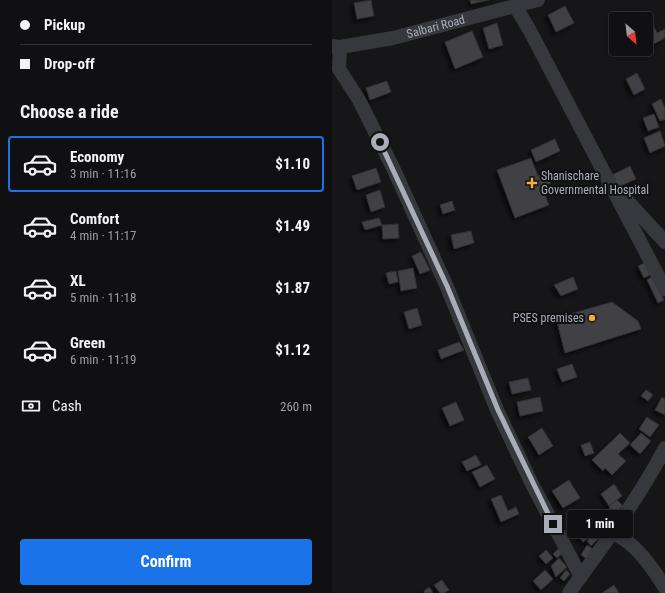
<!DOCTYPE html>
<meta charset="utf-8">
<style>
:root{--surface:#101012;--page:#1e1e20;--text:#f1f3f6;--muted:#9c9d9f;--line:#303032;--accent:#1a73e8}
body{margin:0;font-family:"Roboto Condensed",sans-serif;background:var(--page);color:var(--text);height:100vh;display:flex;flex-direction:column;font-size:15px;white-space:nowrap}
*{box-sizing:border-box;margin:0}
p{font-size:13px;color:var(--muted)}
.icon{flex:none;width:22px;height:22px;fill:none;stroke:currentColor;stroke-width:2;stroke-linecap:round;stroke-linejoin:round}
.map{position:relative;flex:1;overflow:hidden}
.drawer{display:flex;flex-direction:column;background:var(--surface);width:332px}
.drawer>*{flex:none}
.guide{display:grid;align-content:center;height:88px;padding:0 20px;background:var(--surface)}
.needle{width:26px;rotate:152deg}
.buttons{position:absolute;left:277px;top:12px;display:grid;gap:8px}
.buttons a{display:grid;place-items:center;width:44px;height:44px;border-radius:4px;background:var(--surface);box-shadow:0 2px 6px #0003,0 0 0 1px var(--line);font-size:20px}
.end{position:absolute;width:18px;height:18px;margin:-9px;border:5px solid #a8adb8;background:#111;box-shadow:0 0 0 2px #111}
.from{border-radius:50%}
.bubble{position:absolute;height:28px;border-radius:4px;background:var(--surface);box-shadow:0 2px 6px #0003,0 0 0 1px var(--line);font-size:13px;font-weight:700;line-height:28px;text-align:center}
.guide b{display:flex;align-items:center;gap:14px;height:38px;font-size:15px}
.guide b+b{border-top:1px solid var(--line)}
.guide i{width:10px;height:10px;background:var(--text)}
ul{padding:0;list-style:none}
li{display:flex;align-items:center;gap:12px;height:56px;margin:0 8px 6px;padding:0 12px;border:2px solid transparent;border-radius:4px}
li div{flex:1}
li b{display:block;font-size:15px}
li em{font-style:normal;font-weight:700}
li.on{border-color:var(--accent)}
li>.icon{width:36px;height:36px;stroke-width:1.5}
h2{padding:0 20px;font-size:18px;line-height:48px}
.pay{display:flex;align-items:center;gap:10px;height:44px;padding:0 20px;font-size:15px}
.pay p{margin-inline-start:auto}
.cta{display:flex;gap:8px;margin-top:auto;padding:8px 20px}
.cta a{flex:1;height:46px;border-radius:4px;background:var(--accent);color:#fff;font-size:16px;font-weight:700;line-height:46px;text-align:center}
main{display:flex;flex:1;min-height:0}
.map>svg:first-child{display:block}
.building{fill:#404145;stroke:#303034;filter:url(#shadow)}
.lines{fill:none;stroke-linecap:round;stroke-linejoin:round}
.minor{stroke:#37383d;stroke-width:14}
.route{stroke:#a8adb8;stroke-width:5}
.poi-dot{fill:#f2b134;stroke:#111113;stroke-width:1.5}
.labels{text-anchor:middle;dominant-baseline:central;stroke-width:4;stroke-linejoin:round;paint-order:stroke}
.street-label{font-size:12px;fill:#a8adb8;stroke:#111113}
.poi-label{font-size:12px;fill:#a8adb8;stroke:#111113;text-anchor:start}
</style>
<main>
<section class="drawer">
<div class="guide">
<b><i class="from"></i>Pickup</b>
<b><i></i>Drop-off</b>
</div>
<h2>Choose a ride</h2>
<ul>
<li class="on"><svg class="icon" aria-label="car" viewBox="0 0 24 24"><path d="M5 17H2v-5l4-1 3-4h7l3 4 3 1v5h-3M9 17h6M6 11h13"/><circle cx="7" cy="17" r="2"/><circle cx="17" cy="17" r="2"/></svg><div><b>Economy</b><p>3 min · 11:16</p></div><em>$1.10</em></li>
<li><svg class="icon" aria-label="car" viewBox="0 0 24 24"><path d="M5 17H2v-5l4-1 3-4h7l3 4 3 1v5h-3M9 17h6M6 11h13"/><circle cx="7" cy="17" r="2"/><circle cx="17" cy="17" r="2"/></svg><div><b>Comfort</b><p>4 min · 11:17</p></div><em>$1.49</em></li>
<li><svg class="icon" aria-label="car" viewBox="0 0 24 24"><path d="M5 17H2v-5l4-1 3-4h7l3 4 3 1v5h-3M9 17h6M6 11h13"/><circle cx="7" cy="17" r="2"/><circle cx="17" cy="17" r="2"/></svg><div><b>XL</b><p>5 min · 11:18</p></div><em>$1.87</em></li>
<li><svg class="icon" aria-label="car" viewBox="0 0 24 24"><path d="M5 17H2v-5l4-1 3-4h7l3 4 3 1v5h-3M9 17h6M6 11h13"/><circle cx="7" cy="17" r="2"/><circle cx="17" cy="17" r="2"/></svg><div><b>Green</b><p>6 min · 11:19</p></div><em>$1.12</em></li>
</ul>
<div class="pay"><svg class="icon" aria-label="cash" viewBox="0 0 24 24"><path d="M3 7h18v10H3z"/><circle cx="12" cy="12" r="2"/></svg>Cash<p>260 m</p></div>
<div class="cta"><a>Confirm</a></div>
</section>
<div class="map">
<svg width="333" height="593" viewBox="0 0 333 593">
<defs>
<filter id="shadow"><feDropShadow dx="-3" dy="3" stdDeviation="2" flood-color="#0009"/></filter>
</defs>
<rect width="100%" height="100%" fill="#161618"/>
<!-- building -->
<path class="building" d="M39 0 42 16 25 19 22 3Z
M138 0H157L139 4Z
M233 6 242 23 224 32 216 15Z
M165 23 171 45 157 49 151 28Z
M321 25 325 33 333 29V38L314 48V29Z
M140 31 151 57 123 69 113 42Z
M305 73 313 89 302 95 294 79Z
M55 81 59 92 38 100 34 88Z
M329 99 333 108V119L328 121 320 104Z
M322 114 327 127 316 131 311 118Z
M328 131 333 146 318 153 312 138Z
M223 139 228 151 204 162 199 150Z
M199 158 206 176 215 172 219 183 210 187 217 205 183 218 165 170Z
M298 166 304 179 286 187 280 175Z
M44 168 49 182 25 190 20 176Z
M48 190 53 207 39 212 34 195Z
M120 201 123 210 111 214 108 205Z
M47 218 50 225 33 230 30 222Z
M66 224 67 238 51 239 50 225Z
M139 231 142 243 122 249 119 235Z
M89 252 98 270 88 274 80 256Z
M313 263 318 275 312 278 306 266Z
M81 268 85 288 69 291 66 271Z
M64 271 66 282 57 284 54 273Z
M241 277 246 289 229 296 222 285Z
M320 277 332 300 326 303 315 280Z
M280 302 306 321 309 329 233 353 224 318Z
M85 308 90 325 77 329 72 312Z
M127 342 132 350 109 359 106 350Z
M240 364 245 377 230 382 225 369Z
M196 378 199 390 180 394 177 382Z
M314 390 321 395 316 401 309 396Z
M208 397 211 411 188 416 185 402Z
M330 397 333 399V415L323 410Z
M124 402 132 420 118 426 110 408Z
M315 417 327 425 318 437 307 429Z
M210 428 221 446 207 455 196 437Z
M288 433 298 443 286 454 294 461 280 475 273 468 271 471 260 460Z
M309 433 319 441 308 454 298 445Z
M258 442 262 453 253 456 249 445Z
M144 455 149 465 135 471 130 462Z
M155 465 163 479 148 487 140 472Z
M237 480 248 498 231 508 220 491Z
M282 484 290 496 277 506 269 494Z
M169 495 176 511 184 507 187 514 169 522 159 499Z
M285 500 291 506 279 515 277 506Z
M263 512 274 523 267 531 256 520Z
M249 529 256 538 251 542 244 533Z
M263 533 268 537 259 546 255 541Z
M255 545 262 550 255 559 249 555Z
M226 549 230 553 225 558 221 554Z
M214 550 221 558 214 564 207 556Z
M227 558 235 567 224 577 219 566Z
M213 570 221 579 209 590 201 581Z
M234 570 238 574 232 581 228 578Z
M110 580 117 590 112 593H108L102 585Z
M282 585 287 593H270Z
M97 587 101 593H93L92 591Z"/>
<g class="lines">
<!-- minor -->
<g class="minor">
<path d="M183 6 197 29 333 289"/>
<path id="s1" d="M0 46 8 47 61 38 206 0"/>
<path d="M8 47 7 69 27 100 62 170 115 287 165 410 200 484 249 577"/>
<path d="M291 196 333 242"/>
<path d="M281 533C304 543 320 567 333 588"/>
<path d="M237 593C271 545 306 500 333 448"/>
</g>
</g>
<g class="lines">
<!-- route -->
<path class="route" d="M48 142 115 286 166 410 221 524"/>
</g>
<!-- markers -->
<g class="poi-dot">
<path d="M198 177h4v4h4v4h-4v4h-4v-4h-4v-4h4z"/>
<circle cx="260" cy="318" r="4"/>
</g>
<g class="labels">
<!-- street labels -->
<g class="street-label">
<text stroke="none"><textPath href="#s1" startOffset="106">Salbari Road</textPath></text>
</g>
<!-- poi labels -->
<g class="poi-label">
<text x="209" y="176">Shanischare<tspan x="209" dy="14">Governmental Hospital</tspan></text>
<text x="252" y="318" text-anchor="end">PSES premises</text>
</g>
</g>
</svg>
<div class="buttons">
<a><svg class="needle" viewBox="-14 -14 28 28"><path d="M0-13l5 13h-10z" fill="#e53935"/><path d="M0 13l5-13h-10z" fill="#9c9d9f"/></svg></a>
</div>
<i class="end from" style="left:48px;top:142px"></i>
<i class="end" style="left:221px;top:524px"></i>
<div class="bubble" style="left:235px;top:510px;width:66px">1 min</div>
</div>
</main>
